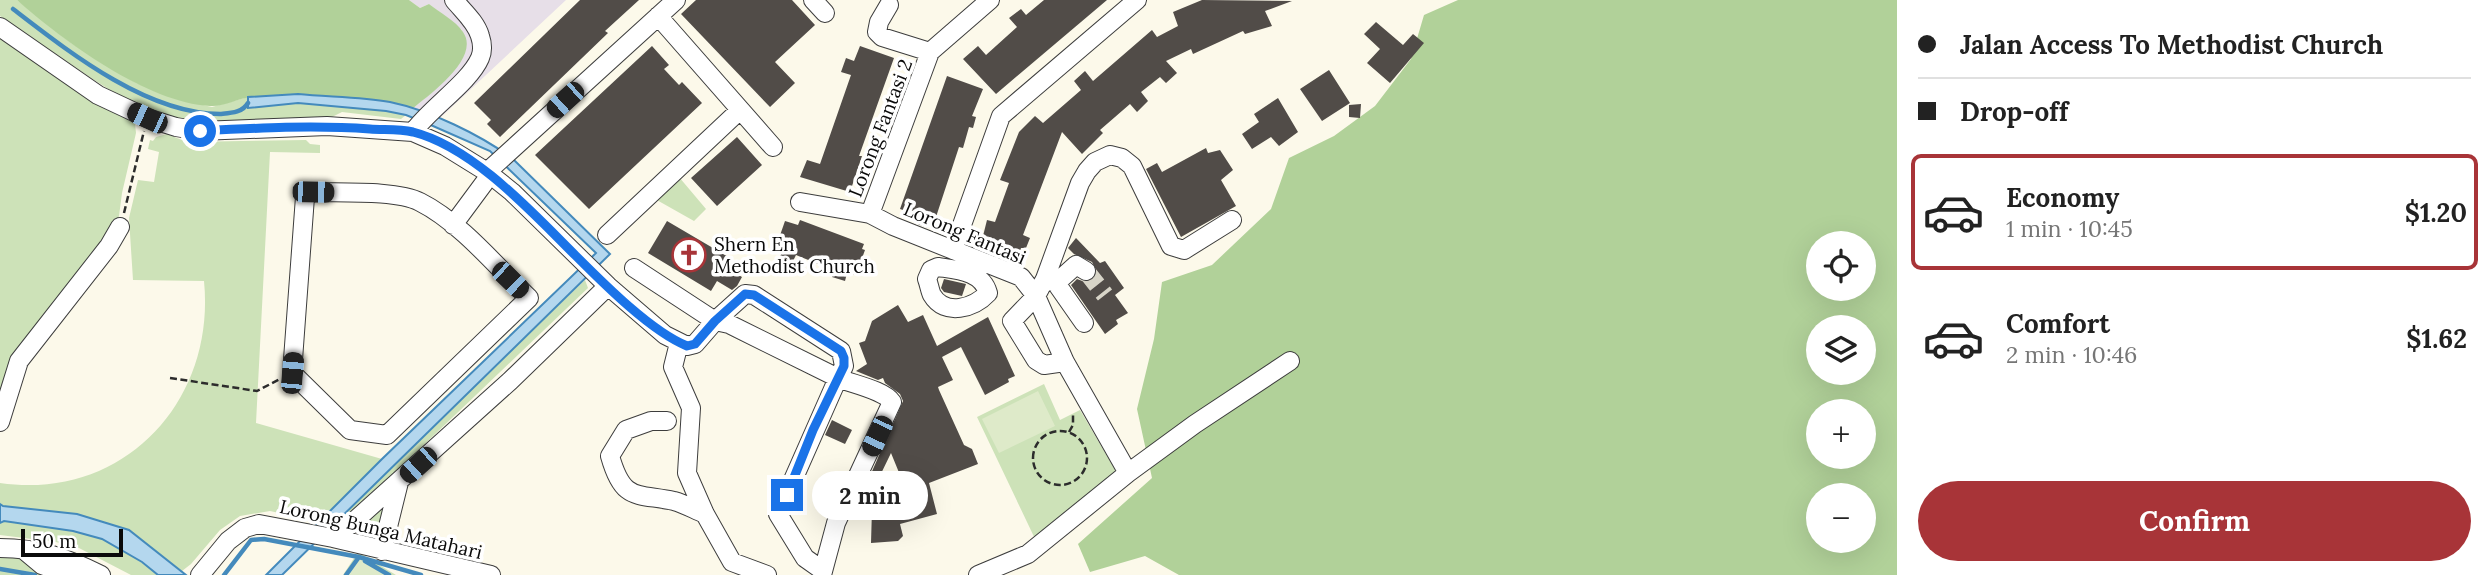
<!DOCTYPE html>
<meta charset="utf-8">
<style>
:root{--surface:#fff;--page:#f6f6f6;--text:#222;--muted:#767676;--line:#e0e0e0;--accent:#a83438}
body{margin:0;font-family:Lora,serif;background:var(--page);color:var(--text);height:100vh;display:flex;flex-direction:column;font-size:26px;white-space:nowrap}
*{box-sizing:border-box;margin:0}
p{font-size:23px;color:var(--muted)}
.icon{flex:none;width:38px;height:38px;fill:none;stroke:currentColor;stroke-width:2;stroke-linecap:round;stroke-linejoin:round}
.map{position:relative;flex:1;overflow:hidden}
.side{display:flex;flex-direction:column;background:var(--surface);width:595px}
.side>*{flex:none}
.top-card{display:grid;align-content:center;height:154px;padding:0 21px;background:var(--surface)}
.fabs{position:absolute;left:1806px;top:231px;display:grid;gap:14px}
.fabs a{display:grid;place-items:center;width:70px;height:70px;border-radius:50%;background:var(--surface);box-shadow:0 7px 28px #0002;font-size:35px}
.scale{position:absolute;left:21px;bottom:18px;width:102px;box-sizing:border-box;padding-left:7px;border:4px solid #0a0a0a;border-top:0;font-size:19px;line-height:24px;white-space:nowrap;color:#0a0a0a;-webkit-text-stroke:5px #fff;paint-order:stroke}
.end{position:absolute;width:32px;height:32px;margin:-16px;border:9px solid #1a73e8;background:#fff;box-shadow:0 0 0 4px #fff}
.from{border-radius:50%}
.bubble{position:absolute;height:49px;border-radius:24px;background:var(--surface);box-shadow:0 7px 28px #0002;font-size:23px;font-weight:700;line-height:49px;text-align:center}
.car{position:absolute;width:21px;height:42px;margin:-21px -10px;border-radius:9px;box-shadow:0 0 5px 2px #0007;background:linear-gradient(#222 24%,#8ab4d8 0 40%,#222 0 76%,#8ab4d8 0 86%,#222 0)}
.top-card b{display:flex;align-items:center;gap:24px;height:66px;font-size:26px}
.top-card b+b{border-top:2px solid var(--line)}
.top-card i{width:18px;height:18px;background:var(--text)}
ul{padding:0;list-style:none}
li{display:flex;align-items:center;gap:21px;height:116px;margin:0 14px 10px;padding:0 7px;border:4px solid transparent;border-radius:10px}
li div{flex:1}
li b{display:block;font-size:26px}
li em{font-style:normal;font-weight:700}
li.current{border-color:var(--accent)}
li>.icon{width:63px;height:63px;stroke-width:1.5}
.primary-button{display:flex;gap:14px;margin-top:auto;padding:14px 21px}
.primary-button a{flex:1;height:80px;border-radius:42px;background:var(--accent);color:#fff;font-size:28px;font-weight:700;line-height:80px;text-align:center}
main{display:flex;flex:1;min-height:0}
.map>svg:first-child{display:block}
.industrial{fill:#e7dfe8}
.green{fill:#cde2b8}
.forest{fill:#b1d199;fill-rule:evenodd}
.pitch{fill:#deeac9}
.water{fill:#b4d7ee;stroke:#448abc;stroke-width:2}
.lines{fill:none;stroke-linecap:round;stroke-linejoin:round}
.stream{stroke:#448abc;stroke-width:4.5}
.building{fill:#514c48}
.minor-tunnel{stroke:#d8d5c8;stroke-width:18;stroke-dasharray:18 9;stroke-linecap:butt}
.minor-casing{stroke:#3d3d3d;stroke-width:20}
.path{stroke:#2c2c2c;stroke-width:2.5;stroke-dasharray:7 3.5;stroke-linecap:butt}
.minor{stroke:#fff;stroke-width:18}
.route{stroke:#1a73e8;stroke-width:9}
.labels{text-anchor:middle;dominant-baseline:central;stroke-width:7;stroke-linejoin:round;paint-order:stroke}
.street-label{font-size:19px;fill:#0a0a0a;stroke:#fff}
.poi-label{font-size:19px;fill:#0a0a0a;stroke:#fff;text-anchor:start}
</style>
<main>
<div class="map">
<svg width="1897" height="575" viewBox="0 0 1897 575">
<rect width="100%" height="100%" fill="#fcf9ea"/>
<!-- industrial -->
<path class="industrial" d="M409 0H566L439 119 412 109 439 86 462 30 429 4 420 8Z"/>
<!-- green -->
<path class="green" d="M0 0H17L71 43 136 83 180 100 212 107 248 97 249 108 298 103 386 111 406 115 401 119 342 112 328 119 200 123 174 120 118 95 91 78 0 16Z
M0 37 130 117 135 124 136 133 122 193 119 216 114 230 0 401Z
M167 134 187 142 306 140 310 144 320 145V153L270 152 256 423 382 459 390 467 585 280 588 288 409 459 344 518 329 524 270 511 240 516 220 530 191 564 182 571 129 530 77 514 3 506 0 504V483C123 501 216 402 204 281L133 280 129 218 138 180 154 182 159 152 148 149 150 140 153 141 156 137Z
M679 177 706 209 694 221 655 199Z
M1044 384 1060 420 1080 410 1117 473 1037 543 977 417Z
M386 501 378 530 359 524Z
M4 521C36 525 72 526 102 539 122 547 141 562 158 575H131L79 548 56 542 0 535V523Z
M358 552 396 575H343Z
M0 556 25 557 57 575H0Z"/>
<!-- forest -->
<path class="forest" d="M17 0H409L420 8 429 4C439 12 456 21 463 32 481 58 430 94 412 109L390 102C344 101 298 97 252 97 238 98 224 107 210 106 148 103 63 41 17 0Z
M1458 0H1897V575H1179L1145 556 1090 572 1078 544 1152 478 1137 409 1154 339 1162 282 1212 265 1271 209 1289 158 1334 136 1375 106 1411 59 1424 15ZM1818 243H1864V289H1818ZM1818 327H1864V373H1818ZM1818 411H1864V457H1818ZM1818 495H1864V541H1818Z"/>
<!-- pitch -->
<path class="pitch" d="M1038 391 1055 426 999 453 982 419Z
M359 557 389 575H346Z"/>
<!-- water -->
<path class="water" d="M298 94C328 97 361 97 390 102 429 110 481 135 513 159L610 254 282 575H266L382 459 596 253 490 151 433 126 406 115 386 111 298 103 248 108V97Z
M0 504 3 506 77 514 129 530 186 575H158L142 562 102 539 73 531 4 521 0 523Z"/>
<g class="lines">
<!-- stream -->
<path class="stream" d="M13 9C69 52 147 114 220 114 231 113 242 113 248 103
M365 561 389 575
M0 569 35 575
M224 575 251 540 264 539 359 557 421 575
M346 575 359 557"/>
</g>
<!-- building -->
<path class="building" d="M580 0H639L605 31 608 33 500 137 487 124 491 120 474 103Z
M696 0H792L815 25 775 62 795 83 770 107 681 14Z
M1044 0H1107L996 94 963 59 978 46 986 55 1017 27 1009 18 1021 9 1026 15Z
M1202 0 1292 1 1265 11 1272 26 1245 34 1243 31 1193 54 1191 49 1166 61 1177 73 1166 83 1160 77 1141 92 1148 101 1137 112 1130 104 1100 130 1103 133 1082 154 1062 132 1023 235 1030 238 1026 248H1021L1018 258 1003 254 1004 249 981 244 987 220 995 222 1009 183 1000 180 1019 132 1035 116 1043 123 1081 90 1074 81 1085 71 1093 81 1152 30 1157 37 1178 26 1173 12Z
M1376 22 1403 45 1413 34 1424 43 1390 83 1367 63 1380 49 1364 34Z
M652 46 669 65 664 69 679 85 682 82 702 103 589 209 535 155Z
M860 46 894 58 859 156H862L850 192 800 177 807 160 820 164 851 75 841 72 846 58 854 61Z
M1329 70 1350 103 1322 121 1300 89Z
M947 76 983 89 972 116 976 117 973 128 969 127 963 148 959 147 935 220 930 218 928 228 915 223 918 215 900 209Z
M1278 98 1298 132 1279 146 1271 137 1252 149 1242 134 1259 122 1254 114Z
M1361 104 1360 118 1349 117V105Z
M737 137 762 165 717 206 691 178Z
M1206 148 1208 153 1220 150 1233 170 1221 180 1236 206 1181 237 1146 169 1157 163 1162 172Z
M800 220 864 244 862 249 865 250 856 275 847 273 845 281 832 277 833 270 796 255 793 261 780 257 783 249 780 247 782 241H778L785 221 798 225Z
M667 221 730 258 725 267 742 277 737 286 732 290 717 281 711 291 648 253Z
M1076 238 1100 263 1105 261 1124 288 1115 295 1128 313 1116 320 1118 324 1105 334 1071 285 1077 279 1085 282 1091 281 1097 272 1092 262 1074 254 1068 248Z
M944 279 966 284 962 296 944 292 941 288Z
M898 305 908 322 923 315 937 346 988 317 1015 376 1008 379 1009 382 985 395 961 347 942 357 953 380 938 387 939 390 964 445 972 449 978 464 929 483 937 514 900 524 903 536 898 541 871 543 872 509 913 495 903 474 900 475 891 453 875 486 866 485 903 401 900 394 885 383 883 378 878 380 856 371 867 364 859 343 865 341 872 321Z
M832 420 852 430 845 444 825 435Z"/>
<g class="lines">
<!-- minor-tunnel -->
<path class="minor-tunnel" d="M1086 271 1105 295"/>
<defs>
<path id="minor" d="M813 0 825 13
M889 5 879 22 877 32 882 37 930 52
M658 16 773 147
M0 27 98 95 147 118 176 127 200 131 327 126 413 132 445 146 487 172 512 192 608 286 665 335 687 346 695 344 715 321 634 268
M413 132C430 108 469 83 480 58 483 51 482 42 480 36 476 22 463 11 454 0
M487 172 676 0
M313 192C340 193 397 190 420 202 460 222 497 267 529 298L387 435 350 430 292 373 305 197Z
M800 202 870 214 893 226 1021 277 1036 296 1065 362 1128 473
M870 214 930 52 990 0
M453 225 490 175
M607 235 740 110
M953 250 1001 116 1137 0
M938 267C957 270 982 271 988 293 974 308 945 317 932 295 930 291 929 284 927 279L931 270Z
M1045 279 1056 283 1084 323
M1056 283 1076 265 1086 271
M745 294 754 295 841 351 844 366 838 378 729 324 715 321Z
M679 343 673 367 691 408 687 473 705 514 732 562 767 575
M1065 362 1044 365 1036 360 1012 321 1036 296 1045 279 1080 183 1087 171 1095 162 1110 155 1122 158 1132 166 1171 246 1184 250 1232 220
M667 421H651L626 430 610 456C623 502 636 493 674 501 685 504 695 510 705 514
M0 422 19 361 109 246 120 227
M333 538 351 524 510 381 608 286
M0 548C39 548 67 558 101 575
M24 550 42 565 69 575
M382 551 399 482
M822 570 805 558 778 514 838 378C852 384 884 390 892 402L836 523 822 575
M200 575 228 541 245 528 259 524 333 538 491 575
M978 575 1028 554 1128 473 1195 424 1290 361"/>
</defs>
<!-- minor casing -->
<use href="#minor" class="minor-casing"/>
<!-- path -->
<path class="path" d="M124 213 144 131
M170 378 257 391 280 379
M1033 458a27 27 0 1 1 54 0a27 27 0 1 1-54 0Z
M1069 432 1073 425V414"/>
<!-- minor -->
<use href="#minor" class="minor"/>
</g>
<g class="lines">
<!-- route -->
<path class="route" d="M200 131C257 128 313 125 370 129 384 130 399 129 413 132 472 147 530 210 572 252 601 281 650 331 687 346L695 344 715 321 745 294 754 295 841 351 844 358V366L813 430 787 495"/>
</g>
<!-- icons -->
<defs>
<symbol id="church-ring" viewBox="-11 -11 22 22"><circle r="9.5" fill="#fff" stroke="#a83438" stroke-width="1.5"/><path d="M-1.2-6h2.4v3.5h3.3v2.4h-3.3V6h-2.4V-.1h-3.3v-2.4h3.3Z" fill="#a83438"/></symbol>
</defs>
<g fill-rule="evenodd">
<use href="#church-ring" x="670" y="236" width="38" height="38"/>
</g>
<g class="labels">
<!-- street labels -->
<g class="street-label">
<text transform="translate(880 128) rotate(-69)">Lorong Fantasi 2</text>
<text transform="translate(965 233) rotate(23)">Lorong Fantasi</text>
<text transform="translate(381 529) rotate(13)">Lorong Bunga Matahari</text>
</g>
<!-- poi labels -->
<g class="poi-label">
<text x="714" y="244">Shern En<tspan x="714" dy="22">Methodist Church</tspan></text>
</g>
</g>
</svg>
<div class="fabs">
<a><svg class="icon" aria-label="locate" viewBox="0 0 24 24"><circle cx="12" cy="12" r="6"/><path d="M12 2v4M12 18v4M2 12h4M18 12h4"/></svg></a>
<a><svg class="icon" aria-label="layers" viewBox="0 0 24 24"><path d="M12 4l9 5-9 5-9-5zM3 14l9 5 9-5"/></svg></a>
<a>+</a>
<a>−</a>
</div>
<div class="scale">50 m</div>
<i class="end from" style="left:200px;top:131px"></i>
<i class="end" style="left:787px;top:495px"></i>
<div class="bubble" style="left:812px;top:471px;width:116px">2 min</div>
<i class="car" style="left:565px;top:100px;rotate:228deg"></i>
<i class="car" style="left:147px;top:118px;rotate:295deg"></i>
<i class="car" style="left:313px;top:192px;rotate:91deg"></i>
<i class="car" style="left:510px;top:280px;rotate:134deg"></i>
<i class="car" style="left:292px;top:373px;rotate:5deg"></i>
<i class="car" style="left:877px;top:436px;rotate:205deg"></i>
<i class="car" style="left:418px;top:465px;rotate:228deg"></i>
</div>
<section class="side">
<div class="top-card">
<b><i class="from"></i>Jalan Access To Methodist Church</b>
<b><i></i>Drop-off</b>
</div>
<ul>
<li class="current"><svg class="icon" aria-label="car" viewBox="0 0 24 24"><path d="M5 17H2v-5l4-1 3-4h7l3 4 3 1v5h-3M9 17h6M6 11h13"/><circle cx="7" cy="17" r="2"/><circle cx="17" cy="17" r="2"/></svg><div><b>Economy</b><p>1 min · 10:45</p></div><em>$1.20</em></li>
<li><svg class="icon" aria-label="car" viewBox="0 0 24 24"><path d="M5 17H2v-5l4-1 3-4h7l3 4 3 1v5h-3M9 17h6M6 11h13"/><circle cx="7" cy="17" r="2"/><circle cx="17" cy="17" r="2"/></svg><div><b>Comfort</b><p>2 min · 10:46</p></div><em>$1.62</em></li>
</ul>
<div class="primary-button"><a>Confirm</a></div>
</section>
</main>
